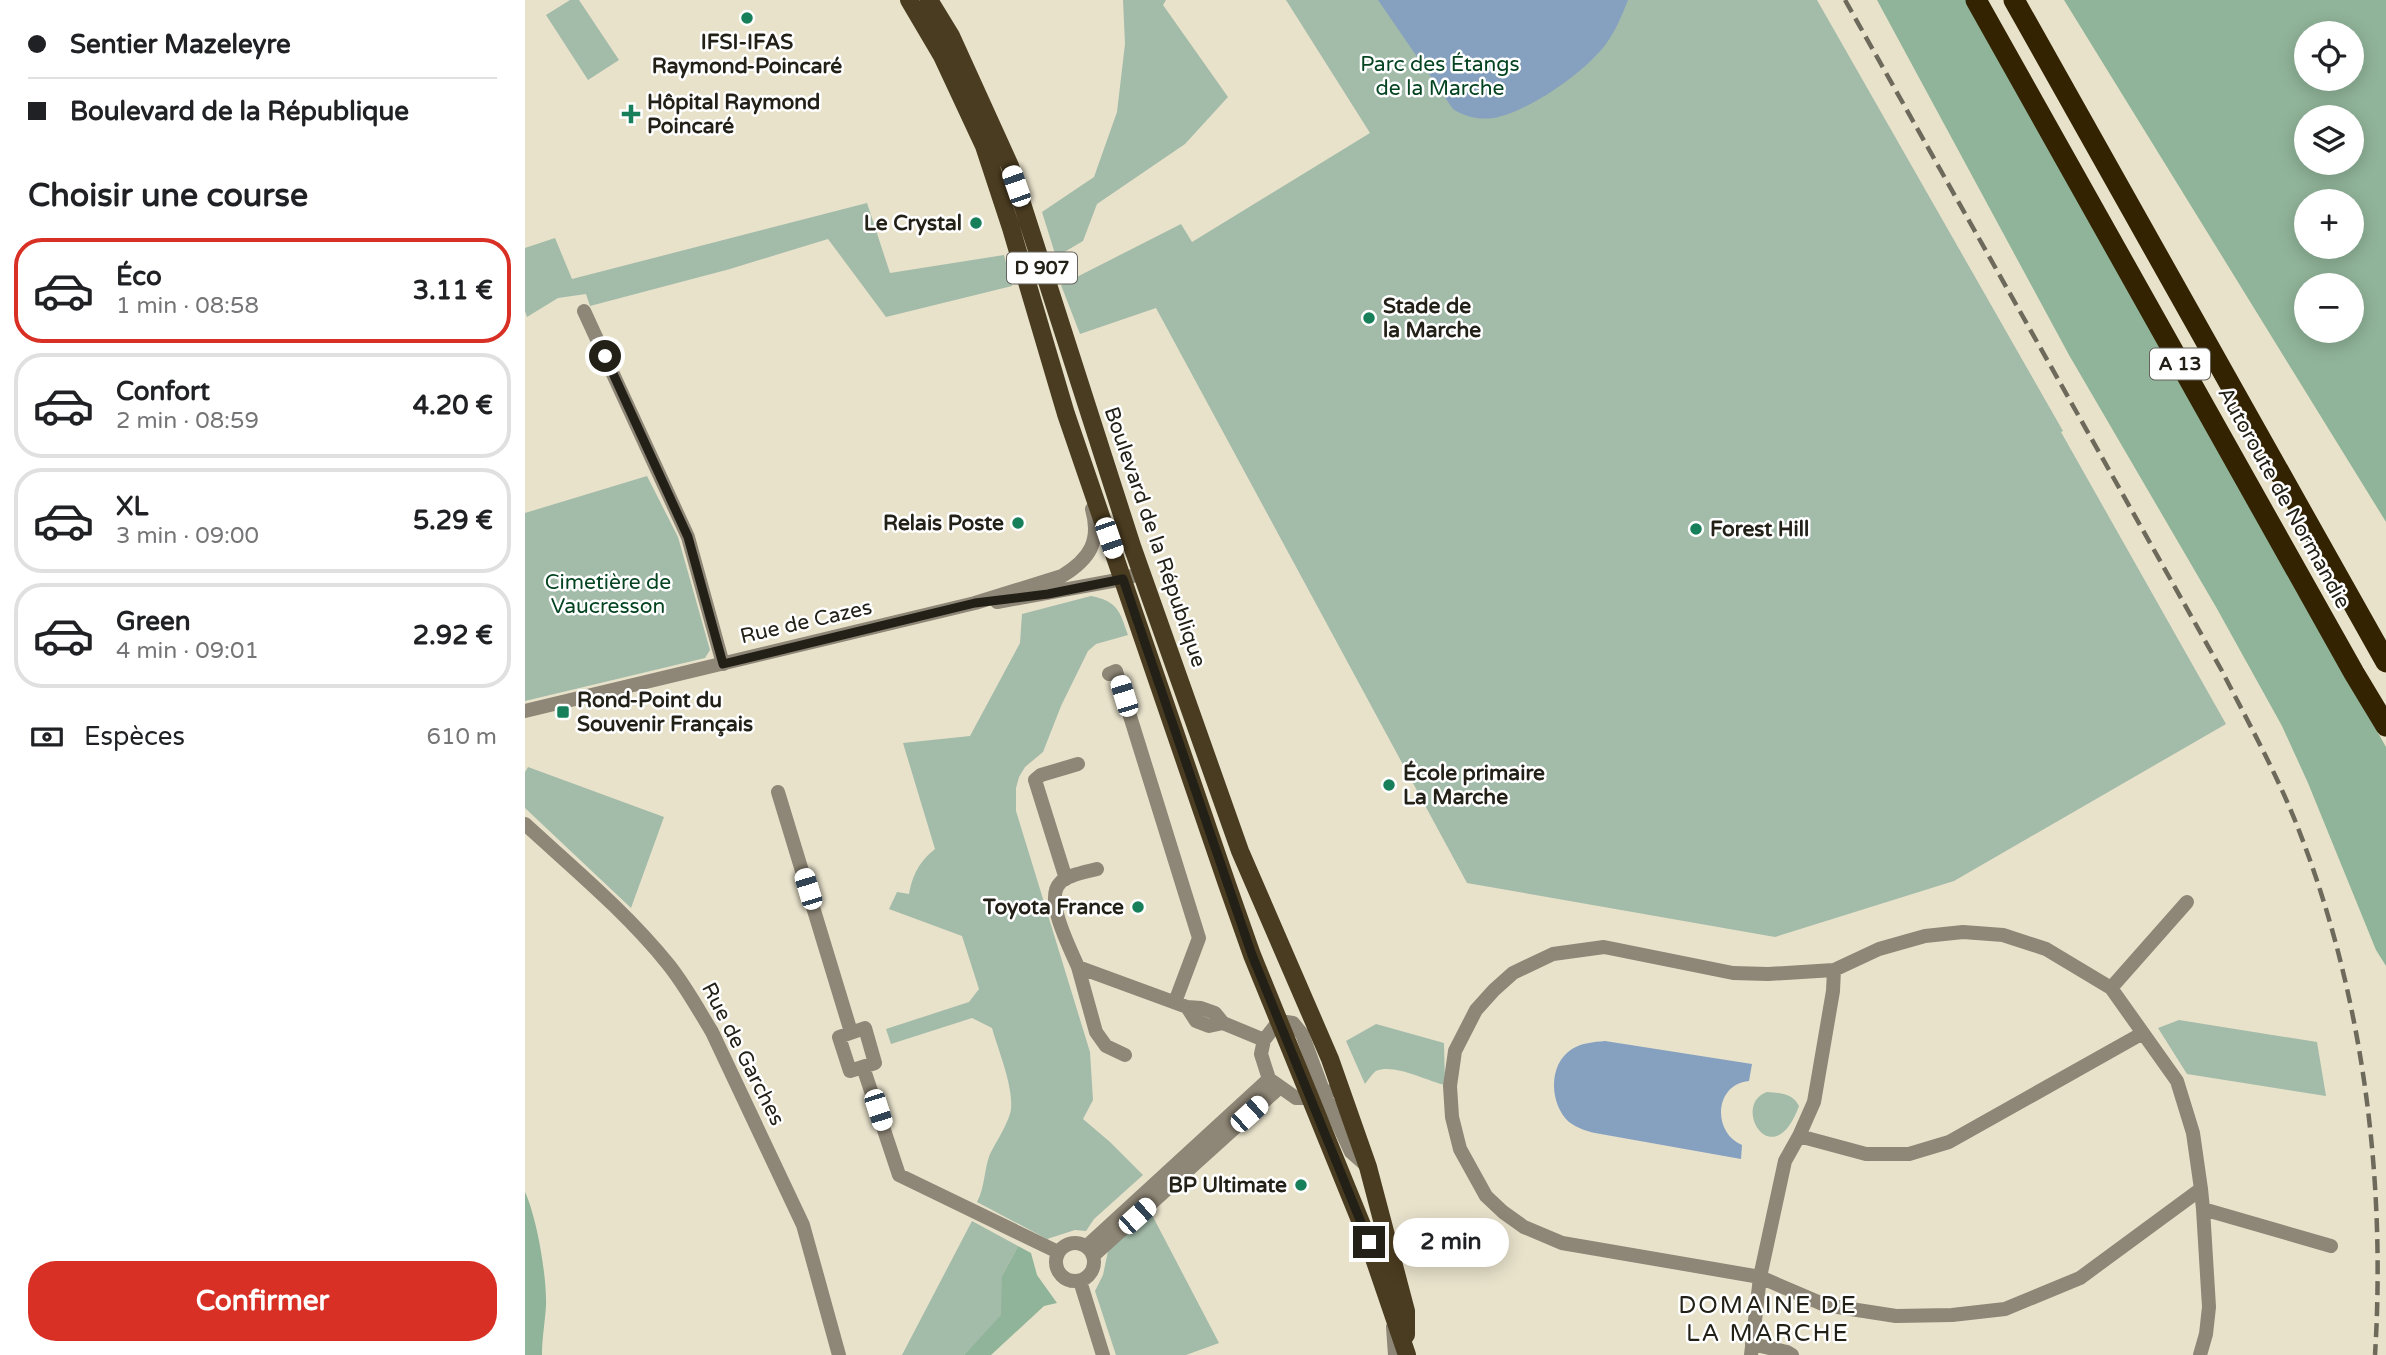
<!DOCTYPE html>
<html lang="fr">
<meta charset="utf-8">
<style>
:root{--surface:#fff;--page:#f2f2f2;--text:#202124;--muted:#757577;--line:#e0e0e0;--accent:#d93025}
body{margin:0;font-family:"Varela Round",sans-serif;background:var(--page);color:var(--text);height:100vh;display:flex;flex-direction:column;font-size:26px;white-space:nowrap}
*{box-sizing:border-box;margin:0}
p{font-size:23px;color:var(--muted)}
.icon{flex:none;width:38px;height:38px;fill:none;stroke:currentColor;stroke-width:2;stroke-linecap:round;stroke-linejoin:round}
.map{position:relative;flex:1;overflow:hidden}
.panel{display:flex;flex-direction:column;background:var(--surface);width:525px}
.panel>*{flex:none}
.top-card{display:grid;align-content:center;height:154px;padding:0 28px;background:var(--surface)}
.fabs{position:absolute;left:1769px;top:21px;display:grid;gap:14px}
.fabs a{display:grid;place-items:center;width:70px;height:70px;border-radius:50%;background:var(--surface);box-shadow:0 4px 18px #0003;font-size:35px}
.end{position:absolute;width:32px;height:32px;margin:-16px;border:9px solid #222017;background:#fff;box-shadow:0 0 0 4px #fff}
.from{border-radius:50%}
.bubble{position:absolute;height:49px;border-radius:24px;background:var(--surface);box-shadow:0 4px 18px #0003;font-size:23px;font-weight:700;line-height:49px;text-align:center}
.car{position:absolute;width:21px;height:42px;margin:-21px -10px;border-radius:9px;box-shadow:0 0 5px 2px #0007;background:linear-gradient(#fff 24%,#345 0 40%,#fff 0 76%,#345 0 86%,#fff 0)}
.top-card b{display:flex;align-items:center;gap:24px;height:66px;font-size:26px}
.top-card b+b{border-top:2px solid var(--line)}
.top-card i{width:18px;height:18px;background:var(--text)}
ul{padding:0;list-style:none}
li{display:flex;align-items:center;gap:21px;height:105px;margin:0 14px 10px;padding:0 14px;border:4px solid var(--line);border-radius:28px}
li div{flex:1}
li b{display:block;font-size:26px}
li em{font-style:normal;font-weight:700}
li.selected{border-color:var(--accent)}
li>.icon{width:63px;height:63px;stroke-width:1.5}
h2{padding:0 28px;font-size:32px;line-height:84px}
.pay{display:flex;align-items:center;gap:18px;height:77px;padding:0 28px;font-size:26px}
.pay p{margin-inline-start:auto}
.action{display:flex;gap:14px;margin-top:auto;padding:14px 28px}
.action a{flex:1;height:80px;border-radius:28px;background:var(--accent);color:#fff;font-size:28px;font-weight:700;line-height:80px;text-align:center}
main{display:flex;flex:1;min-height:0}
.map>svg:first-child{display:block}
.green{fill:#a3bba9}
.forest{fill:#90b499;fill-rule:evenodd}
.water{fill:#86a0c0}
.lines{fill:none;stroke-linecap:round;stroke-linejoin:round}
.minor{stroke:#8e8676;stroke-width:14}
.tertiary{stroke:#8e8676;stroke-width:14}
.primary{stroke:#4a3c20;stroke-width:18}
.motorway{stroke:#332300;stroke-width:21}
.rail{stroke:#6d6a5c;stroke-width:4.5;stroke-dasharray:14 7;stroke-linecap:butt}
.route{stroke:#222017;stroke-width:9}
.poi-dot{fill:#177f59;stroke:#fff;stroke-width:2.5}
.labels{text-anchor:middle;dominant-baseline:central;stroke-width:5;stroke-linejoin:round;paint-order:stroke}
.shield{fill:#fff;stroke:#64635d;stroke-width:2}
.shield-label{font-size:19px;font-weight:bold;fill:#222017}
.poi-label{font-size:21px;font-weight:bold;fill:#222017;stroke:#fff;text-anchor:start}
.park-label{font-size:21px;fill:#044421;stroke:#fff}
.street-label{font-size:21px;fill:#222017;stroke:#fff}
.quarter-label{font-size:24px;letter-spacing:2px;fill:#222017;stroke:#fff}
</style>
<main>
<section class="panel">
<div class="top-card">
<b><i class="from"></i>Sentier Mazeleyre</b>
<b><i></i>Boulevard de la République</b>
</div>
<h2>Choisir une course</h2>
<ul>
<li class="selected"><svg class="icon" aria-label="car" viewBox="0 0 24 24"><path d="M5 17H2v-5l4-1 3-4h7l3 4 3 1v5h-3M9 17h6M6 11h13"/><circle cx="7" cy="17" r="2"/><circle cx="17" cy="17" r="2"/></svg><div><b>Éco</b><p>1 min · 08:58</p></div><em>3.11 €</em></li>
<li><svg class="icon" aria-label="car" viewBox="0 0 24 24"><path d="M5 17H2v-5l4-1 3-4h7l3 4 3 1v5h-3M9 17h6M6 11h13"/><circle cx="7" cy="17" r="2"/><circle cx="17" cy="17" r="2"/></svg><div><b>Confort</b><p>2 min · 08:59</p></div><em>4.20 €</em></li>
<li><svg class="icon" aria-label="car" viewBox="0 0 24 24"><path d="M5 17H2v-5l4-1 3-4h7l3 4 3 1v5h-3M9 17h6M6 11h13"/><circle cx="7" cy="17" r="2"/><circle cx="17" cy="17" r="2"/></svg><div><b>XL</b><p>3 min · 09:00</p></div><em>5.29 €</em></li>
<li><svg class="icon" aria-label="car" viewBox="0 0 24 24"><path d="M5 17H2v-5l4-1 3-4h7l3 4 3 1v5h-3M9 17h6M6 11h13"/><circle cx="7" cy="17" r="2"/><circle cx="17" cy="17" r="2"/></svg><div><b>Green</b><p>4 min · 09:01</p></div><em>2.92 €</em></li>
</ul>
<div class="pay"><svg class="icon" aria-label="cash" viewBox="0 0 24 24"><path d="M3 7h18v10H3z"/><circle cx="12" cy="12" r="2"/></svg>Espèces<p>610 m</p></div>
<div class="action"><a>Confirmer</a></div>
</section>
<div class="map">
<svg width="1861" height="1355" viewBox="0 0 1861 1355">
<rect width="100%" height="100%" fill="#e8e2cb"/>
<!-- green -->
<path class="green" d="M45 0H54L94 60 63 80 21 15Z
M598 0H641L638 5 703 97 660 144 572 204 558 241 531 257 517 212 569 177 592 112 600 44Z
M761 0H1292L1538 431 1536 432 1701 724 1429 881 1250 937 942 883 631 308 555 334 536 285 656 224 667 242 845 133Z
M342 203 365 273 479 255 487 286 361 317 303 239 205 269 65 306 61 294 33 298 2 317 0 311V248L30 238 47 279Z
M122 476 153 537 185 650 180 658 0 701V513Z
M566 596C593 601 595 612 603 635L571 644 563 651 536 706 518 752 500 767 494 777 491 788V811L565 1052 568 1100 558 1119 585 1142 618 1175 569 1219 561 1231 550 1230 522 1239 452 1202C460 1187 459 1169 465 1154 472 1140 480 1129 485 1114 491 1092 473 1050 467 1028L447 1018 366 1044 361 1029 444 1002 454 989 437 936 364 909 372 892 384 894C388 874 394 862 410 849L378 743 445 736 495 643 497 614Z
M3 767 139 817 106 908 0 808V772Z
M1654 1020 1792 1042 1801 1096 1662 1074 1633 1028Z
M851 1024 919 1043 920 1085C902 1081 869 1063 851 1071 847 1074 843 1080 840 1084L821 1041Z
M1242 1092C1255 1093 1268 1093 1274 1106 1248 1177 1205 1105 1242 1092Z
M620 1213H626L694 1343 661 1355H591L570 1291 578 1275 583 1251Z
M447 1221 493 1246 477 1276V1315L439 1355H377Z"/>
<!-- forest -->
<path class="forest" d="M1352 0H1441L1861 747V966L1851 950 1783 783 1757 726 1691 607 1544 355Z
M1539 0H1861V522ZM1827 33V79H1782V33ZM1827 117V163H1782V117ZM1782 201H1827V247H1782ZM1782 285H1827V331H1782Z
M0 1192C12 1218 22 1277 21 1306 20 1322 17 1338 17 1355H0Z
M493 1246 506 1253 512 1275 532 1303 519 1306 466 1355H439L476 1315 477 1276Z"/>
<!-- water -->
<path class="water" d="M853 0H1103C1097 15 1091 30 1081 44 1060 72 1005 111 969 118 954 120 940 117 928 109Z
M1080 1041 1227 1064 1224 1081C1189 1084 1187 1133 1217 1145L1216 1159 1070 1133C1061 1131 1052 1128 1044 1122 1024 1104 1023 1064 1047 1049 1057 1043 1068 1042 1080 1041Z"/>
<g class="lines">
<!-- minor -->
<path class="minor" d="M59 311 163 537 198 664
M584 674 591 671 674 938 650 1002
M253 792 326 1032
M0 824C48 868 102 913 143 964 160 985 173 1009 187 1032L278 1225 314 1355
M572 869C561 872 542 875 535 883 519 899 545 948 553 967L662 1007 676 1008 690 1013 698 1023 739 1040
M541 879 510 780 516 775 553 764
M553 967 571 1032 581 1046 600 1055
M1586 988 1662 902
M662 1007 671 1021 684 1026 698 1023
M340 1028 350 1063 325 1071 314 1037Z
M338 1067 374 1175 533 1252
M815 1088 786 1098H771L744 1079 736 1054 739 1040 754 1021 768 1023 777 1034 799 1093 826 1152 843 1167
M1274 1136 1341 1154H1384L1424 1142 1618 1033
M1678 1209 1806 1246
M531 1262a19 19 0 1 1 38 0a19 19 0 1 1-38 0Z
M562 1246 744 1079
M569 1255 755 1087
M555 1281 578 1355
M868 1327 870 1355
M1227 1344 1262 1352 1267 1355
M1226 1355 1235 1277 1260 1161 1274 1136 1289 1102 1308 991 1309 970
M1675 1355 1681 1334 1684 1307 1678 1209 1676 1189 1668 1133 1652 1081 1586 988 1521 949 1478 935 1438 932 1400 936 1354 949 1309 970 1243 974 1208 973 1079 947 1028 954 988 973 969 990 951 1010 930 1051 925 1086 927 1117 935 1149 961 1196 978 1212 999 1227 1037 1243 1235 1277 1300 1305 1371 1316 1427 1315 1480 1309 1555 1278 1676 1189"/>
<!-- tertiary -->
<path class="tertiary" d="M472 602 598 579 617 573
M0 711 450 603 537 576C565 559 576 541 567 509"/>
<!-- primary -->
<path class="primary" d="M384 0 417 56 459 146 486 228 541 414 702 884 727 955 841 1235 882 1355
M404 0 426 36 485 166 607 546 715 851 805 1059 843 1167 881 1311V1335"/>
<!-- motorway -->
<path class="motorway" d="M1451 0 1829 673 1861 726
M1489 0 1861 662"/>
<!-- rail -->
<path class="rail" d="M1320 0 1697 671C1723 722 1752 774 1773 828 1838 994 1861 1178 1850 1355"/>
</g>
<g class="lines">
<!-- route -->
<path class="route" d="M80 356 163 537 198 664 450 603 523 594 598 579 727 955 844 1242"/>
</g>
<!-- markers -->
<g class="poi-dot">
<circle cx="222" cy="18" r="7"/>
<path d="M102.5 103.5h7v7h7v7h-7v7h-7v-7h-7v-7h7z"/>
<circle cx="451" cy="223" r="7"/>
<circle cx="844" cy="318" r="7"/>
<circle cx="493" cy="523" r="7"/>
<circle cx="1171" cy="529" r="7"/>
<rect x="31" y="705" width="14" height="14" rx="3.5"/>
<circle cx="864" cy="785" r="7"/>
<circle cx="613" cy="907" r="7"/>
<circle cx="776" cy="1185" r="7"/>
</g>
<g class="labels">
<!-- shield labels -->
<g class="shield">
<rect x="482" y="252.5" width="70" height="31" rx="5"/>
<rect x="1625" y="348.5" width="60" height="31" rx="5"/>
</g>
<g class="shield-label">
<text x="517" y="268">D 907</text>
<text x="1655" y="364">A 13</text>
</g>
<!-- poi labels -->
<g class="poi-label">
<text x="222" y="42" text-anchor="middle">IFSI-IFAS<tspan x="222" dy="24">Raymond-Poincaré</tspan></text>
<text x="122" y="102">Hôpital Raymond<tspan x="122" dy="24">Poincaré</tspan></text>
<text x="437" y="223" text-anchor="end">Le Crystal</text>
<text x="858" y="306">Stade de<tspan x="858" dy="24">la Marche</tspan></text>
<text x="479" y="523" text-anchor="end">Relais Poste</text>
<text x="1185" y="529">Forest Hill</text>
<text x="52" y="700">Rond-Point du<tspan x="52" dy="24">Souvenir Français</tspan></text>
<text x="878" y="773">École primaire<tspan x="878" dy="24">La Marche</tspan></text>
<text x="599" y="907" text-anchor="end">Toyota France</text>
<text x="762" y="1185" text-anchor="end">BP Ultimate</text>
</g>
<!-- park labels -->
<g class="park-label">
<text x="915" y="64">Parc des Étangs<tspan x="915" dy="24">de la Marche</tspan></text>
<text x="83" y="582">Cimetière de<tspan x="83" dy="24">Vaucresson</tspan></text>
</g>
<!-- street labels -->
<g class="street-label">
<text transform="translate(1759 498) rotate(61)">Autoroute de Normandie</text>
<text transform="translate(630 537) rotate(71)">Boulevard de la République</text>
<text transform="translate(281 622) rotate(-13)">Rue de Cazes</text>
<text transform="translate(218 1054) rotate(63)">Rue de Garches</text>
</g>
<!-- quarter labels -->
<g class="quarter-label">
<text x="1243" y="1305">DOMAINE DE<tspan x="1243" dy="28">LA MARCHE</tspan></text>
</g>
</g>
</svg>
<div class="fabs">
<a><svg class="icon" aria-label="locate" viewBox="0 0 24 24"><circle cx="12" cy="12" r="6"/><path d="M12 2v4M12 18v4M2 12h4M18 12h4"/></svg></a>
<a><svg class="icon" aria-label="layers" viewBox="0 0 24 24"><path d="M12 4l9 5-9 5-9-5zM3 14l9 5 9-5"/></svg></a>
<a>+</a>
<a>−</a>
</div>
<i class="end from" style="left:80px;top:356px"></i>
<i class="end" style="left:844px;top:1242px"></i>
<div class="bubble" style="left:868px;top:1218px;width:116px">2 min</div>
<i class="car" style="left:491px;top:186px;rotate:341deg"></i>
<i class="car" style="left:584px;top:538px;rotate:161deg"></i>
<i class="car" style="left:599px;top:696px;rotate:343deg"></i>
<i class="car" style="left:283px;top:889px;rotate:343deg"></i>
<i class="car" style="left:353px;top:1110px;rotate:162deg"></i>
<i class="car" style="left:724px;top:1114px;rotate:48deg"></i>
<i class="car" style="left:612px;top:1216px;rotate:48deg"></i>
</div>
</main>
